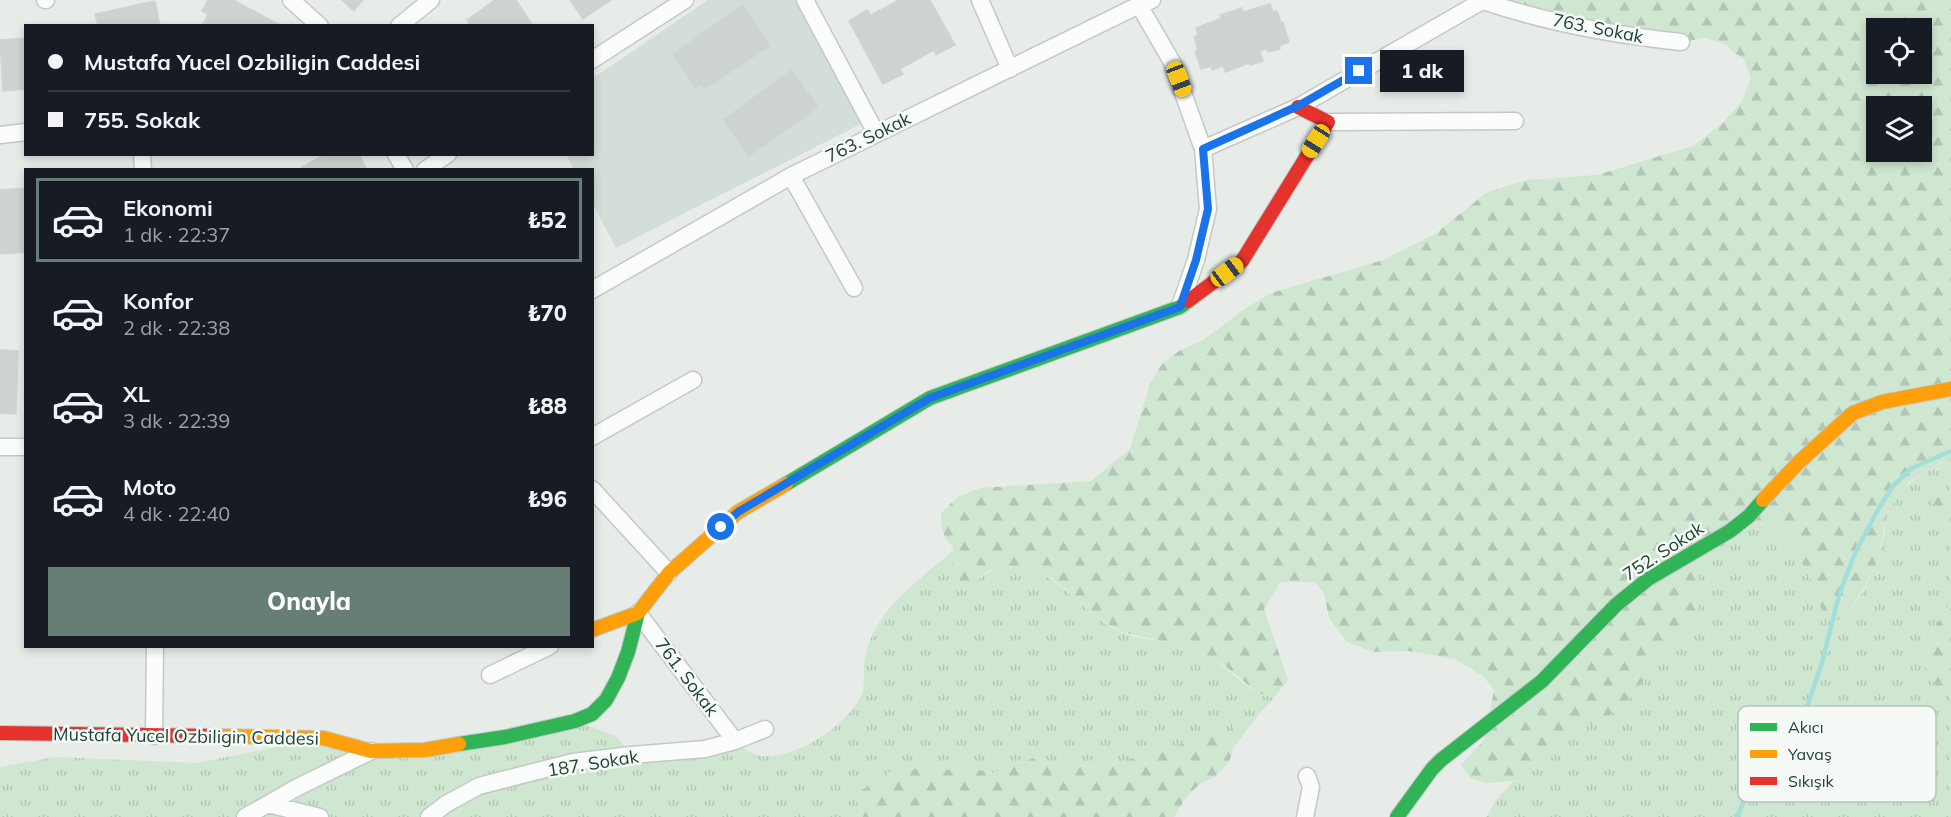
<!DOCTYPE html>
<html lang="tr">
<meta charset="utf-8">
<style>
:root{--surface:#171b24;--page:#20242c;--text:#f1f3f6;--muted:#9ea1a6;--line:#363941;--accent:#667e73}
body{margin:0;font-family:Mulish,sans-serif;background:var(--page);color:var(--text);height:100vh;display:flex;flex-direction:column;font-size:22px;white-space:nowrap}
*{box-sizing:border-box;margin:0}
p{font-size:20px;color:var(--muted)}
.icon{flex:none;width:33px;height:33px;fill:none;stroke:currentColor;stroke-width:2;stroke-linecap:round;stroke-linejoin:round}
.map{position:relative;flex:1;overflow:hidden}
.sheet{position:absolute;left:24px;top:168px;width:570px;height:480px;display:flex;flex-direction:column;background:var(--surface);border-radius:0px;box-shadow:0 3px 9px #0003}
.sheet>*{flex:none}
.hud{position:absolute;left:24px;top:24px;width:570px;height:132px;border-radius:0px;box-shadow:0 3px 9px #0003;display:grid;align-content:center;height:132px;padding:0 24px;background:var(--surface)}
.tools{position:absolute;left:1866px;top:18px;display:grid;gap:12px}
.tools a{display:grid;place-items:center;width:66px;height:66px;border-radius:0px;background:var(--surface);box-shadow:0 3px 9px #0003;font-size:30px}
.end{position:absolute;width:27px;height:27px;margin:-14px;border:8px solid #1a73e8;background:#fff;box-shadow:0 0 0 3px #fff}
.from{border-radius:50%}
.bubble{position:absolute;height:42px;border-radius:0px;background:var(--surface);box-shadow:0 3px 9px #0003;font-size:20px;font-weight:800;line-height:42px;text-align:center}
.car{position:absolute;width:18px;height:36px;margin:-18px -9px;border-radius:8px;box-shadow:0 0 4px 2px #0007;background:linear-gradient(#f5c518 24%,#345 0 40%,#f5c518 0 76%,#345 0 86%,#f5c518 0)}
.hud b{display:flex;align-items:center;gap:21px;height:57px;font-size:22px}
.hud b+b{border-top:2px solid var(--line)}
.hud i{width:15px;height:15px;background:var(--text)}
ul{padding:10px 0 0;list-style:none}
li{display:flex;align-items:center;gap:18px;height:84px;margin:0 12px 9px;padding:0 12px;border:3px solid transparent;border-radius:0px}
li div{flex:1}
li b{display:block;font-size:22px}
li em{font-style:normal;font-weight:800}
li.active{border-color:var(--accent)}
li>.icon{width:54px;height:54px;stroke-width:1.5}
.primary-button{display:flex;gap:12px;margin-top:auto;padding:12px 24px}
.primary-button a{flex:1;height:69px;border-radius:0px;background:var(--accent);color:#fff;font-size:24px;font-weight:800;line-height:69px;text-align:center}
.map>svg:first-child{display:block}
.built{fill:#d4ded8}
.grass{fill:url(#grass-tufts)}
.forest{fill:url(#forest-firs);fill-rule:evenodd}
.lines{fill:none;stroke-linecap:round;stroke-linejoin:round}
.stream{stroke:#a4dedb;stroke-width:4.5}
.building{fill:#cdd3d0;stroke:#cfd5d1;stroke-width:1.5}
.street-casing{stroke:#c4c9c6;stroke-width:19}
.fast-casing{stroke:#c0c8c4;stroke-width:16}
.slow-casing{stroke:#c0c8c4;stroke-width:16}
.jam-casing{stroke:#c0c8c4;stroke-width:16}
.street{stroke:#fbfcfc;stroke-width:16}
.fast{stroke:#30b455;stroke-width:14}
.slow{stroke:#ff9f0a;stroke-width:14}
.jam{stroke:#e5322d;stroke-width:14}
.route{stroke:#1a73e8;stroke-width:8}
.labels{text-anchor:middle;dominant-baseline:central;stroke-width:5;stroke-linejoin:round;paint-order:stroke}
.street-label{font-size:18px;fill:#214233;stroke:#f5faf7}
.key{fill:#f5faf7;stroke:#b5c3bc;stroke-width:1.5}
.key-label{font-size:16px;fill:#214233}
</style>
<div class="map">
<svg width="1951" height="817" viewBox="0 0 1951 817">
<defs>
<pattern id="grass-tufts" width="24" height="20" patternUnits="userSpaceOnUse" patternTransform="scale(1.5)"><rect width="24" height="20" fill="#cfe6d1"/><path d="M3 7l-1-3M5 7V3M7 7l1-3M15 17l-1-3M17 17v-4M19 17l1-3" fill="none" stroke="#b1c6b4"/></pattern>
<pattern id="forest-firs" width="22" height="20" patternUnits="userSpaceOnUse" patternTransform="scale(1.5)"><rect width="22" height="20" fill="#cfe6d1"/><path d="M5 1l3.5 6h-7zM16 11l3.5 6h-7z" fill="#b1c6b4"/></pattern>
</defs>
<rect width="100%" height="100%" fill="#e7ece9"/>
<!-- built -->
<path class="built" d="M708 0H797L863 123 616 248 593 204 592 170 574 169 566 155 592 154 593 78Z"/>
<!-- grass -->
<path class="grass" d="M1951 459V817H1486L1496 800 1514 781 1520 780 1551 757 1582 728 1605 718 1645 678 1663 654 1680 641 1700 586 1696 565 1752 525 1766 523 1781 526 1818 591 1820 606 1838 620C1864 601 1877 566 1884 535 1886 528 1885 519 1888 512 1898 488 1928 467 1951 459Z
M955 549V558L949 573 974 582C1036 534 1071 608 1120 632 1134 638 1150 639 1165 642 1179 645 1195 651 1208 657 1227 666 1239 683 1257 692 1262 695 1268 696 1274 698L1259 714 1229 730 1126 760 1088 767 1056 764 1039 757 1008 765 993 773 970 768 952 770 895 768 879 781 855 793 863 817H0V767L55 757 197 763 323 738 371 751 575 721 616 736 631 755 735 741C743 748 752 755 763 756 796 759 846 726 861 696 865 686 864 675 864 665 866 647 872 633 882 618 896 596 934 567 955 549Z"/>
<!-- forest -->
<path class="forest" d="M1480 0H1951V459L1941 462 1909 482 1888 511 1877 562 1865 586 1849 611 1838 620H1827L1820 606 1818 591 1781 526 1766 523 1752 525 1696 565 1700 586 1697 618 1680 641 1663 654 1626 705 1605 718 1582 728 1551 757 1520 780 1487 783 1470 778 1461 765 1484 740 1494 690 1483 676 1455 659 1409 651 1374 652 1347 642 1329 618 1324 593 1314 582H1280L1264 609 1288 680 1274 698 1258 693 1225 666 1207 656 1166 642 1121 632 1098 618 1053 579 1031 569 1014 566 988 571 974 582 964 586 949 573C962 540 948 552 942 528 941 524 941 518 941 513L958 497 980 488 1091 481 1130 449 1150 384 1162 364 1179 351 1203 340 1243 310 1271 293 1383 260 1435 234 1486 193 1527 180 1597 175 1693 146 1723 123 1742 101 1751 78 1744 60 1724 44 1706 38 1681 42ZM1876 28H1922V74H1876ZM1876 106H1922V152H1876Z
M1945 490 1951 493V545L1942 528 1943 516 1932 503 1935 493Z
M1951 602V691C1939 691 1934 683 1925 674L1924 652 1928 638Z
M1259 714 1234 747 1229 762 1216 776 1200 784 1187 796 1174 817H863L855 793 879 781 894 768 952 770 970 768 993 773 1008 765 1039 757 1056 764 1088 767 1126 760 1229 730Z"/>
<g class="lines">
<!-- stream -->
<path class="stream" d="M1737 817 1746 796 1777 756 1806 709 1822 663 1839 595 1856 551 1880 506 1893 486 1912 468 1951 451"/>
</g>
<!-- building -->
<path class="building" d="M208 0H233L282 26H202L208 14 202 11Z
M342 0H363L354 11Z
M495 0H516L533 26H471L467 20Z
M570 0H611L583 19Z
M899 0H930L955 45 936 55 934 50 900 69 903 74 883 84 849 21 867 10 871 15Z
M155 1 160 26H98L95 14Z
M1270 4 1273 12 1277 11 1281 23 1283 22 1289 42 1279 46 1280 49 1268 52 1267 49 1260 51 1263 61 1250 65 1249 63 1225 72 1223 66 1212 70 1211 66 1201 69 1195 51 1198 50 1194 37 1198 35 1196 28 1222 18 1220 15 1242 8 1243 12Z
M743 5 770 46 705 89 701 85 695 88 673 54Z
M26 38V89L3 91 0 40Z
M792 70 818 107 749 156 723 120Z
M326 154H359L367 170H297Z
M26 188V252L0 254V190Z
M0 350 18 351 16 414 0 413Z"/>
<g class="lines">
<defs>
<path id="street" d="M45 0H46
M291 0 320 26
M805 0 876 133
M980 0 1010 69
M1480 0C1544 22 1614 35 1681 42
M1139 5 1172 62 1203 149 1208 209 1196 260 1180 306
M399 26 431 0
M592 60 685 0
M1328 122 1515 121
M0 135 26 132
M1203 149 1298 107 1482 1
M142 154 143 170
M396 154 405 170
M425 170 448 154
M791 176 854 288
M592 290 791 176 1139 5 1152 0
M592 437 693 380
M0 447H26
M592 489 669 573
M638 613 735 741
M490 675 550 646
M154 736 155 646
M268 804 320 817
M245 817 296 788 371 751
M429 817 446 804 479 786 573 762 631 755 705 749 735 741 765 729
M1305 817 1311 787 1307 776"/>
<path id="fast" d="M786 484 930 398 1180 307 1188 301
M459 744 505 737 575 721 592 714 606 700 618 678 628 652 638 613
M1397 817 1432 769 1441 760 1542 681 1616 605 1648 579 1730 531 1749 516 1763 500"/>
<path id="slow" d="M1763 500 1799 462 1853 413 1882 402 1951 389
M592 630 638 613 669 573 738 512 786 484
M215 736 323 738 371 751 425 750 459 744"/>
<path id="jam" d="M1188 301 1242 261 1328 122 1298 107
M0 733 215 736"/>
</defs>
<!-- street casing -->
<use href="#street" class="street-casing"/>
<!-- fast casing -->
<use href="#fast" class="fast-casing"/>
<!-- slow casing -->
<use href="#slow" class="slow-casing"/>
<!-- jam casing -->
<use href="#jam" class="jam-casing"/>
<!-- street -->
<use href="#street" class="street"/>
<!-- fast -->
<use href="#fast" class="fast"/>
<!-- slow -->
<use href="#slow" class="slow"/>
<!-- jam -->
<use href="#jam" class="jam"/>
</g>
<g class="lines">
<!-- route -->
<path class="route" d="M721 527 738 512 930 398 1180 307 1196 260 1208 209 1203 149 1298 106 1359 71"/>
</g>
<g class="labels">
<!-- street labels -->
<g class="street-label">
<text transform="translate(1598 28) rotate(11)">763. Sokak</text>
<text transform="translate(868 137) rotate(-26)">763. Sokak</text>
<text transform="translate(1663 551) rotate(-33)">752. Sokak</text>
<text transform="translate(687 677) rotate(53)">761. Sokak</text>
<text transform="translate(186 736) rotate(1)">Mustafa Yucel Ozbiligin Caddesi</text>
<text transform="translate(593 763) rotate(-9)">187. Sokak</text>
</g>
</g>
<!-- legend -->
<rect x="1738" y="706" width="198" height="96" rx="9" class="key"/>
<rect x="1750" y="723" width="27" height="8" fill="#30b455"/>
<rect x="1750" y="750" width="27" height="8" fill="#ff9f0a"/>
<rect x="1750" y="777" width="27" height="8" fill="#e5322d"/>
<g class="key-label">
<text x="1788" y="733">Akıcı</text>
<text x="1788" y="760">Yavaş</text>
<text x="1788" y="787">Sıkışık</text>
</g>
</svg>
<div class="tools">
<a><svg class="icon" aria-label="locate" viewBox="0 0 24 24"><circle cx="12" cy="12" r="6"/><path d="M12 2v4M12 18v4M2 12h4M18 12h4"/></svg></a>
<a><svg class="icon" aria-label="layers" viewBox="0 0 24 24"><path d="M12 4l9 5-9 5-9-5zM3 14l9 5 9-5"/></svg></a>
</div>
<i class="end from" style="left:721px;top:527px"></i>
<i class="end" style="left:1359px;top:71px"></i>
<div class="bubble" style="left:1380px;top:50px;width:84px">1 dk</div>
<i class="car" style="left:1179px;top:79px;rotate:159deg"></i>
<i class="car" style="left:1316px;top:141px;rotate:212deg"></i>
<i class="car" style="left:1227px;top:272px;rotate:53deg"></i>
<div class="hud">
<b><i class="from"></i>Mustafa Yucel Ozbiligin Caddesi</b>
<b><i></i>755. Sokak</b>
</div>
<section class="sheet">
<ul>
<li class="active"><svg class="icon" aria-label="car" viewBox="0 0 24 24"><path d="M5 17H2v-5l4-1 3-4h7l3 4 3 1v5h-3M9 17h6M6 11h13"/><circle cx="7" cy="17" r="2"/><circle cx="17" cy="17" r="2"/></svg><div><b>Ekonomi</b><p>1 dk · 22:37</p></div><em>₺52</em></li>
<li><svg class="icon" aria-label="car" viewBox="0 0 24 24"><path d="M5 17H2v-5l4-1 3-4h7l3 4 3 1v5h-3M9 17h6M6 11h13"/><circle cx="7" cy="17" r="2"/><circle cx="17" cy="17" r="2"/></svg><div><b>Konfor</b><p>2 dk · 22:38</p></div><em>₺70</em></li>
<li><svg class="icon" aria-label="car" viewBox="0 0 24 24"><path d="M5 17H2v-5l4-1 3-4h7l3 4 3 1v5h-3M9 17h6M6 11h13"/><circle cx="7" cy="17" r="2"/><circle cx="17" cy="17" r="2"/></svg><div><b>XL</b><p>3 dk · 22:39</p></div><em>₺88</em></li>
<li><svg class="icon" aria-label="car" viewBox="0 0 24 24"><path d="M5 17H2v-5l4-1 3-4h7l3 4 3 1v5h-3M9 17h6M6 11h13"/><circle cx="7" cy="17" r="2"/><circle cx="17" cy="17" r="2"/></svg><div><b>Moto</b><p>4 dk · 22:40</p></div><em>₺96</em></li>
</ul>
<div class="primary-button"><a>Onayla</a></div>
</section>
</div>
